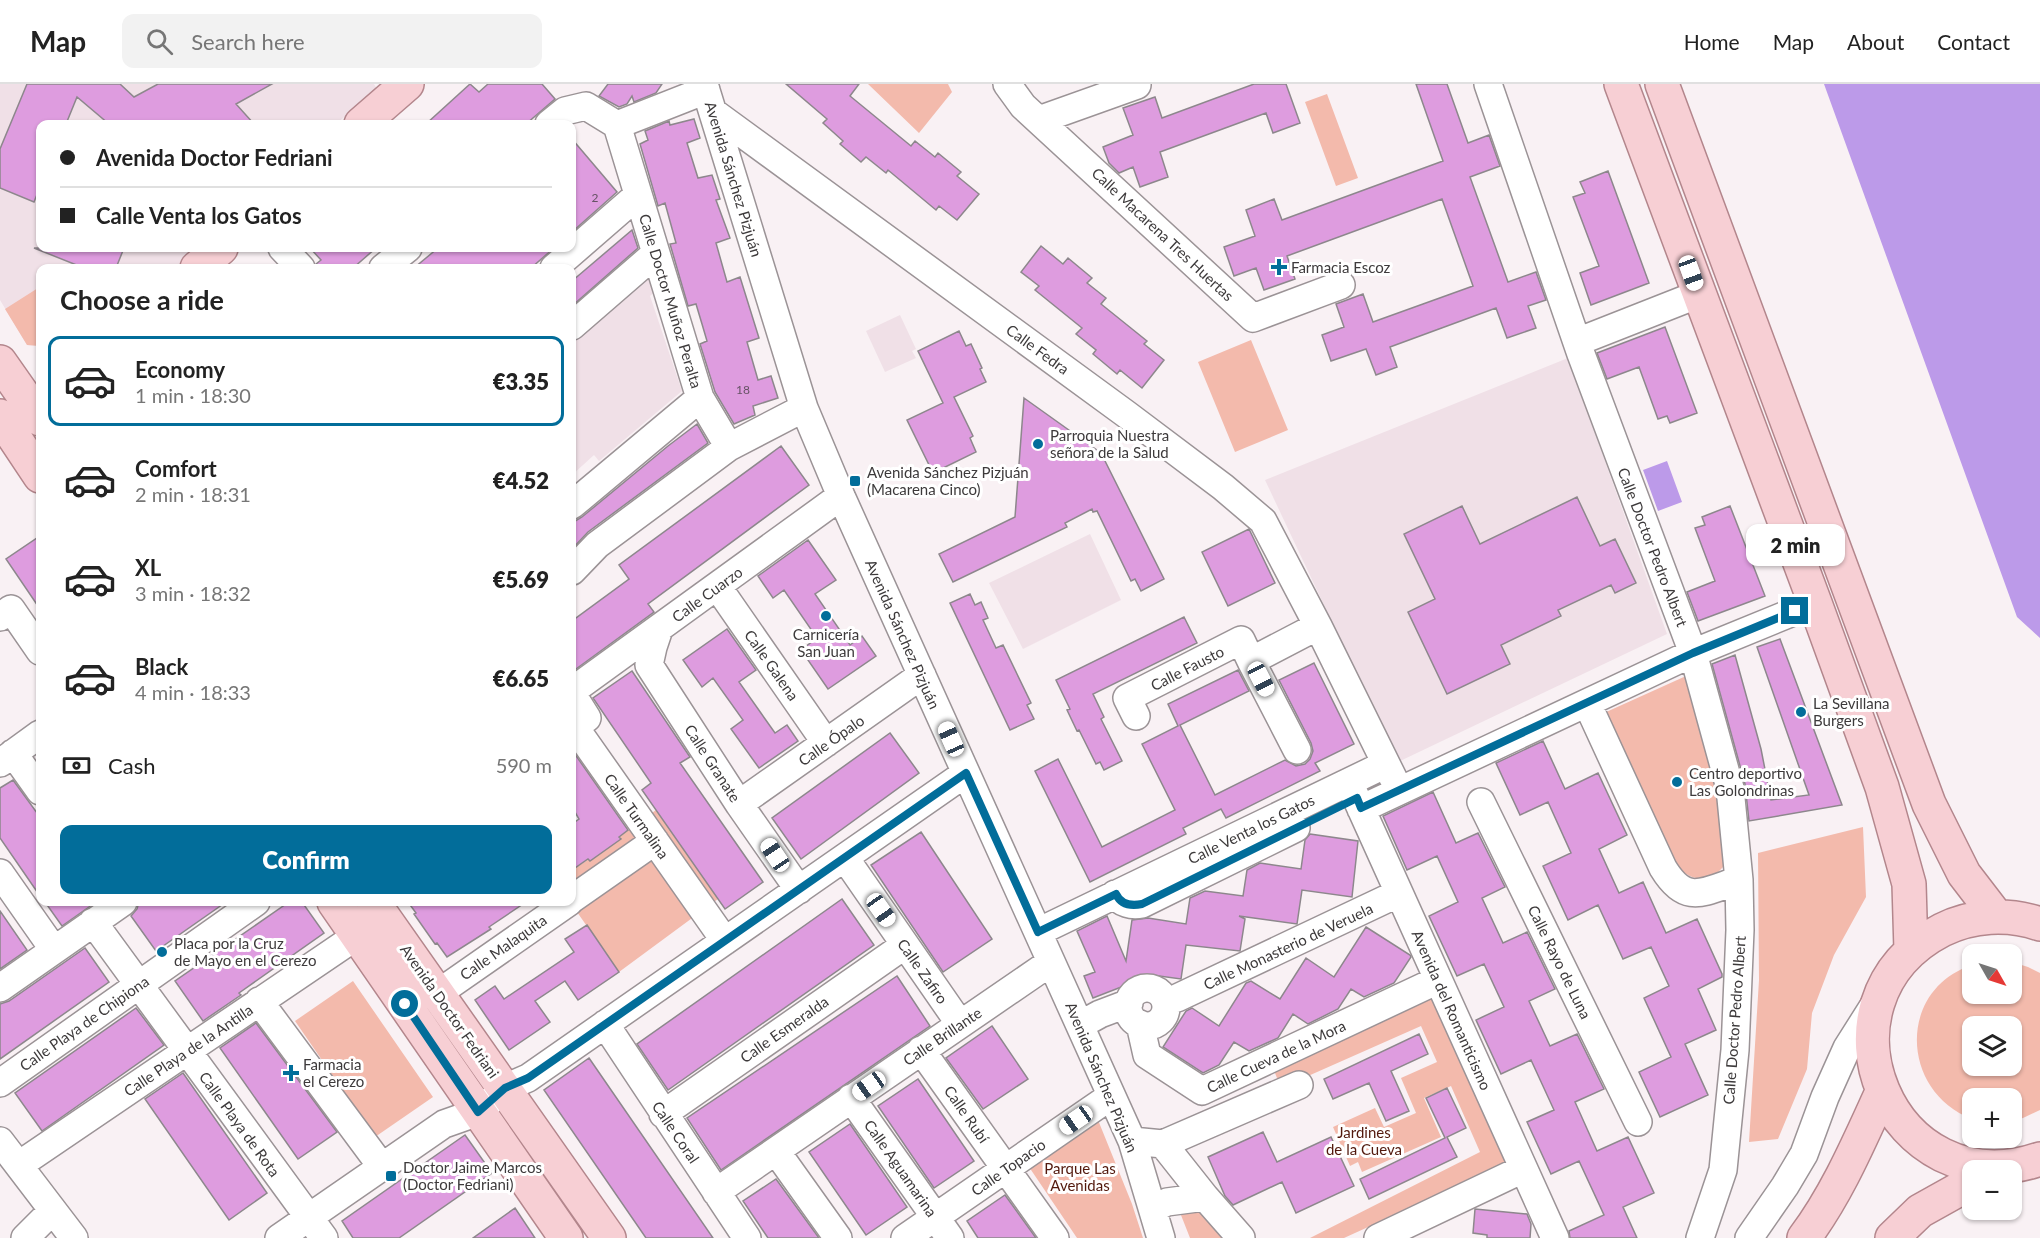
<!DOCTYPE html>
<meta charset="utf-8">
<style>
:root{--surface:#fff;--page:#f2f2f2;--text:#222;--muted:#767676;--line:#e0e0e0;--accent:#026d9a}
body{margin:0;font-family:Lato,sans-serif;background:var(--page);color:var(--text);height:100vh;display:flex;flex-direction:column;font-size:22px;white-space:nowrap}
*{box-sizing:border-box;margin:0}
p{font-size:20px;color:var(--muted)}
.icon{flex:none;width:33px;height:33px;fill:none;stroke:currentColor;stroke-width:2;stroke-linecap:round;stroke-linejoin:round}
.map{position:relative;flex:1;overflow:hidden}
.details{position:absolute;left:36px;top:180px;width:540px;height:642px;display:flex;flex-direction:column;background:var(--surface);border-radius:12px;box-shadow:0 2px 4px #0004}
.details>*{flex:none}
.banner{position:absolute;left:36px;top:36px;width:540px;height:132px;border-radius:12px;box-shadow:0 2px 4px #0004;display:grid;align-content:center;height:132px;padding:0 24px;background:var(--surface)}
.needle{width:39px;rotate:129deg}
.controls{position:absolute;left:1962px;top:860px;display:grid;gap:12px}
.controls a{display:grid;place-items:center;width:60px;height:60px;border-radius:12px;background:var(--surface);box-shadow:0 2px 4px #0004;font-size:30px}
.end{position:absolute;width:27px;height:27px;margin:-14px;border:8px solid #026d9a;background:#fff;box-shadow:0 0 0 3px #fff}
.from{border-radius:50%}
.bubble{position:absolute;height:42px;border-radius:12px;background:var(--surface);box-shadow:0 2px 4px #0004;font-size:20px;font-weight:800;line-height:42px;text-align:center}
.car{position:absolute;width:18px;height:36px;margin:-18px -9px;border-radius:8px;box-shadow:0 0 4px 2px #0007;background:linear-gradient(#fff 24%,#345 0 40%,#fff 0 76%,#345 0 86%,#fff 0)}
.banner b{display:flex;align-items:center;gap:21px;height:57px;font-size:22px}
.banner b+b{border-top:2px solid var(--line)}
.banner i{width:15px;height:15px;background:var(--text)}
ul{padding:0;list-style:none}
li{display:flex;align-items:center;gap:18px;height:90px;margin:0 12px 9px;padding:0 12px;border:3px solid transparent;border-radius:12px}
li div{flex:1}
li b{display:block;font-size:22px}
li em{font-style:normal;font-weight:800}
li.active{border-color:var(--accent)}
li>.icon{width:54px;height:54px;stroke-width:1.5}
h2{padding:0 24px;font-size:27px;line-height:72px}
.pay{display:flex;align-items:center;gap:15px;height:66px;padding:0 24px;font-size:22px}
.pay p{margin-inline-start:auto}
.primary-button{display:flex;gap:12px;margin-top:auto;padding:12px 24px}
.primary-button a{flex:1;height:69px;border-radius:12px;background:var(--accent);color:#fff;font-size:24px;font-weight:800;line-height:69px;text-align:center}
header{display:flex;align-items:center;gap:36px;box-sizing:border-box;height:84px;padding:0 30px;background:var(--surface);border-bottom:2px solid var(--line)}
header strong{font-size:28px}
nav{display:flex;gap:33px;margin-inline-start:auto;font-size:21px}
.search{width:420px;height:54px;background:var(--page);display:flex;align-items:center;gap:15px;box-sizing:border-box;padding:0 21px;border-radius:12px;color:var(--muted);font-size:22px}
.map>svg:first-child{display:block}
.built{fill:#f0e0e7}
.green{fill:#f3baac;fill-rule:evenodd}
.water{fill:#bc9ae9}
.building{fill:#de9cdf;stroke:#8d878c;stroke-width:1.5}
.lines{fill:none;stroke-linecap:round;stroke-linejoin:round}
.minor-casing{stroke:#9b9396;stroke-width:30}
.major-casing{stroke:#b3868c;stroke-width:36}
.minor{stroke:#fff;stroke-width:27}
.major{stroke:#f7cfd4;stroke-width:33}
.route{stroke:#026d9a;stroke-width:8}
.poi-dot{fill:#026d9a;stroke:#fff;stroke-width:2}
.labels{text-anchor:middle;dominant-baseline:central;stroke-width:6;stroke-linejoin:round;paint-order:stroke}
.number-label{font-size:12px;fill:#655264}
.street-label{font-size:15px;fill:#3d3a3b;stroke:#fff}
.poi-label{font-size:15px;fill:#3d3a3b;stroke:#fff;text-anchor:start}
.park-label{font-size:15px;fill:#52190d;stroke:#fff}
</style>
<header>
<strong>Map</strong>
<div class="search"><svg class="icon" aria-label="search" viewBox="0 0 24 24"><circle cx="10" cy="10" r="6"/><path d="M15 15l6 6"/></svg>Search here</div>
<nav><a>Home</a><a>Map</a><a>About</a><a>Contact</a></nav>
</header>
<div class="map">
<svg width="2040" height="1154" viewBox="0 0 2040 1154">
<rect width="100%" height="100%" fill="#f9f1f4"/>
<!-- built -->
<path class="built" d="M0 0H374L377 5 336 40H40V164H198L174 184H40V262L27 261 0 216Z
M644 187 659 204 650 212 682 307 599 377 594 371 572 391V250Z
M900 231 916 265 912 267 916 274 885 288 866 247Z
M1568 274 1667 550 1398 678 1265 396Z
M1090 450 1121 516 1023 565 989 499Z"/>
<!-- green -->
<path class="green" d="M868 0H948L952 8 919 49Z
M1327 10 1358 94 1336 102 1305 18Z
M38 204 40 207V262L27 261 5 225Z
M1251 256 1288 346 1235 368 1198 278Z
M1686 592 1722 722 1724 782C1721 785 1717 790 1712 792 1697 800 1681 789 1672 777L1604 629Z
M656 726 718 815 619 888 570 818 572 786 621 755 619 753Z
M1863 743 1866 813 1834 871 1812 929 1807 985 1778 1055 1749 1058 1759 896 1758 769Z
M2012 878 2028 883 2040 889V1026L2023 1034 2012 1037V1014H1972V1035C1900 1007 1897 906 1972 881V909H2012ZM1972 942H2012V981H1972Z
M353 897 433 1013 375 1053 295 937Z
M1437 911 1511 1078 1344 1154H1310L1480 1068 1451 1002 1424 1014 1441 1053 1362 1088 1358 1078 1350 1082 1333 1043 1375 1024 1384 1043 1416 1029 1401 994 1437 978 1421 942 1281 1004 1273 984Z
M1098 1036 1132 1120 1143 1154H1077L1027 1080Z
M1197 1124 1224 1154H1190L1179 1126Z"/>
<!-- water -->
<path class="water" d="M1824 0H2040V554L2017 533Z
M1667 377 1682 418 1658 427 1643 386Z"/>
<!-- building -->
<path class="building" d="M27 0H120L134 13 158 0H272L236 20 254 40H109L77 13 66 40H40V103L34 118 0 104V65Z
M470 0 479 8 488 0H542L555 15 526 40H426Z
M608 0H662L656 9 634 18 632 12 627 20 619 23 599 12Z
M786 0H859L850 12 911 62 915 57 935 73 938 69 961 88 957 92 979 110 957 136 939 122 936 126 888 86 886 89 866 73 861 78 840 60 843 57 823 39 827 35Z
M1254 0H1286L1300 39 1273 49 1266 29 1160 68 1168 93 1140 103 1133 83 1119 89 1109 79 1103 63 1133 51 1123 24 1155 13 1162 34Z
M1416 0H1447L1468 59 1489 51 1500 82 1470 93 1508 198 1536 188 1546 216 1528 222 1536 244 1507 254 1496 224 1390 263 1397 283 1376 291 1366 265 1331 277 1322 251 1344 243 1336 220 1363 210 1373 238 1473 202 1442 115 1287 172 1295 195 1264 206 1256 184 1234 192 1224 163 1255 152 1246 126 1274 115 1282 136 1443 77Z
M694 35 700 54 687 59 698 94 712 91 720 115 716 116 730 154 716 159 727 198 740 193 759 254 747 258 758 296 771 292 778 314 753 322 755 331 734 340 715 308 700 260 707 257 702 240 696 220 688 222 670 160 676 159 665 119 658 122 640 60 648 56 645 47 669 37 670 41Z
M572 55 617 108 572 148Z
M1608 87 1649 199 1591 221 1580 189 1599 182 1573 113 1585 109 1580 98Z
M632 146 638 164 572 222V197Z
M1041 162 1063 180 1068 174 1092 194 1087 199 1106 214 1101 220 1147 257 1144 260 1164 276 1142 304 1120 286 1117 290 1093 270 1096 266 1076 250 1082 244 1035 206 1039 202 1021 188Z
M34 164H124L116 184H84Z
M310 164H376L353 184H316V180L321 176Z
M438 164H554L531 184H414Z
M1665 243 1697 329 1670 339 1667 332 1658 335 1639 283 1607 295 1597 269Z
M959 247 966 262 971 260 982 284 980 285 986 298 954 313 973 352 970 354 976 368 933 389 907 336 943 319 918 267Z
M1024 314 1101 369 1164 495 1141 507 1135 495 1131 497 1097 427 1093 428 1092 425 1065 439 1067 443 953 498 939 470 1015 433Z
M697 340 708 359 588 448 572 465V439L582 433 668 362Z
M781 362 809 401 648 520 654 528 576 585 572 578V537L629 495 619 481Z
M1577 413 1600 462 1615 455 1636 499 1615 509 1611 501 1558 526 1561 532 1501 561 1510 580 1447 610 1408 528 1435 515 1404 450 1462 422 1480 460Z
M1730 422 1765 512 1698 537 1687 508 1715 497 1695 444 1705 441 1702 433Z
M1249 445 1275 499 1228 522 1202 468Z
M40 452V525L6 475Z
M808 456 836 496 815 510 850 561 862 552 876 572 828 605 801 566 817 554 784 506 773 514 758 492Z
M970 510 975 521 981 518 988 534 983 536 996 564 1003 561 1031 619 1027 621 1034 635 1010 646 950 519Z
M1184 533 1197 559 1093 610 1104 633 1101 635 1122 677 1104 686 1100 678 1096 680 1079 646 1077 647 1067 626 1070 625 1056 596Z
M727 545 756 586 739 598 775 649 787 641 798 657 759 684 731 645 743 636 713 594 702 603 683 576Z
M1780 555 1842 721 1749 737 1745 700 1712 580 1735 571 1761 665 1771 716 1809 711 1757 563Z
M1314 579 1354 660 1315 679 1320 687 1226 734 1221 725 1183 744 1186 750 1090 798 1035 687 1058 675 1102 763 1175 726 1142 660 1178 642 1168 620 1238 586 1249 607 1180 641 1215 711 1285 676 1296 682 1305 680 1310 675 1313 667 1311 659 1279 596Z
M632 587 690 673 680 679 763 798 725 825 642 706 651 699 593 614Z
M890 649 919 689 801 775 772 734Z
M1543 657 1565 705 1598 689 1627 751 1599 765 1619 809 1643 798 1666 849 1697 835 1722 890V893L1698 905 1716 946 1685 960 1708 1011 1660 1033 1639 988 1671 973 1644 914 1669 902 1651 863 1623 875 1598 821 1568 836 1543 782 1571 769 1548 718 1520 731 1496 679Z
M572 666 628 746 619 753 621 755 590 777 588 775 572 786V740L579 735 572 723Z
M13 696 40 733V812L0 754V704Z
M1433 708 1456 759 1478 749 1505 803 1482 814 1503 859 1527 848 1555 905 1529 917 1550 962 1577 950 1604 1005 1575 1018 1597 1067 1628 1053 1654 1109 1623 1123 1637 1154H1570L1569 1147 1604 1131 1579 1077 1551 1090 1527 1038 1554 1026 1531 976 1501 990 1476 936 1504 923 1484 880 1457 892 1429 832 1458 818 1437 772 1407 786 1383 732Z
M921 748 992 855 943 888 871 781Z
M1310 750 1358 757 1352 813 1302 806 1297 840 1239 832 1245 835 1240 867 1186 861 1181 895 1152 891 1093 914 1084 892 1095 888 1077 847 1107 832 1126 877 1132 836 1148 834 1186 840 1190 814 1205 807 1243 812 1247 786 1260 779 1301 785 1305 756Z
M842 815 874 861 668 1006 637 960Z
M45 818H96L62 842Z
M139 818H226L156 867 131 832 137 825Z
M289 818H302L324 849 239 909 241 911 203 937 175 897Z
M408 818H526L489 843 491 845 447 873 437 859 435 860 414 830 416 829Z
M0 827 27 866 0 885Z
M587 841 619 888 578 916 565 897 535 917 550 938 509 966 475 916 495 902 504 915 574 868 565 855Z
M1366 843 1410 871 1411 873 1394 899 1364 913 1351 905 1338 925 1308 940 1293 930 1278 954 1249 967 1234 958 1219 981 1203 989 1163 963 1186 927 1192 924 1219 942 1246 899 1251 897 1280 915 1306 874 1334 893Z
M85 864 109 898 0 975V920L9 917Z
M897 892 930 942 721 1086 687 1034Z
M136 924 164 961 42 1047 15 1009Z
M256 939 337 1048 298 1075 220 964Z
M992 942 1028 995 983 1025 946 974Z
M1419 950 1428 970 1391 987 1409 1027 1386 1037 1369 999 1333 1015 1324 995Z
M589 974 713 1154H646L544 1006Z
M183 989 267 1109 229 1136 145 1015Z
M918 995 974 1077 934 1104 878 1022Z
M1447 1004 1466 1044 1447 1053 1457 1073 1369 1115 1360 1095 1445 1054 1426 1014Z
M850 1040 907 1123 866 1151 809 1068Z
M1263 1048 1277 1078 1331 1053 1354 1102 1296 1129 1282 1098 1233 1121 1225 1112 1208 1073Z
M465 1051 492 1089 399 1154H353L342 1137Z
M776 1095 819 1154H768L743 1117Z
M1005 1111 1036 1154H978L967 1137Z
M515 1124 535 1154H473Z
M1475 1125 1527 1130 1531 1140 1530 1154H1487V1151L1473 1149Z"/>
<g class="lines">
<defs>
<path id="minor" d="M704 0 804 324 841 412 1132 1057 1161 1154
M1007 0 1023 22 1253 234 1341 201
M1488 0 1581 270 1693 569 1730 704 1739 796 1740 846 1735 966 1723 1086 1700 1154
M713 28 1126 330 1223 403 1263 437 1318 542 1399 706
M1039 36 1137 1
M549 40 565 27 586 22 617 41 700 314 729 363
M617 41 706 6
M282 164 301 184
M383 184 408 164
M554 184 638 111
M572 242 655 170
M1577 258 1699 210
M572 421 700 314
M572 487 597 461 729 363 804 324
M717 502 826 659
M0 533 11 525 40 567
M659 545 653 563 649 581 739 720 799 806
M1251 577 1297 666
M572 607 841 412
M572 610 587 634 574 642 725 857
M1587 619 1663 784C1686 822 1703 808 1739 796
M1136 632 1127 614 1241 556 1251 577 1318 542
M13 669 40 707
M0 679 40 650
M1349 698 1555 1154
M1481 718 1638 1038
M739 720 922 591
M1361 725 1693 569 1815 519
M845 774 960 940
M0 789 54 866
M1115 810C1121 820 1132 822 1142 820L1296 744
M572 815 655 757
M93 838 324 1154
M1038 848 1386 680
M0 904 123 818
M1128 923a19 19 0 1 1 38 0a19 19 0 1 1-38 0Z
M437 910 569 818
M1177 914 1399 809
M259 917 382 1083
M605 940 747 1154
M1140 940 1147 971 1202 1007 1438 896
M1080 941 1100 930 1129 919
M921 966 1055 1154
M0 999 256 818
M851 1014 950 1154
M663 1030 905 861
M0 1057 74 1154
M1132 1057 1163 1060 1205 1113 1241 1154
M1163 1060 1299 1001
M776 1067 838 1154
M19 1081 358 851
M716 1108 1051 878
M1153 1125 1167 1118 1205 1113
M25 1154 52 1127
M279 1154 444 1040 478 1028 505 1004 528 994 966 689
M905 1154 1111 1012
M1378 1154 1523 1085
M1749 1154 1785 1102 1804 1070 1825 1013 1847 964 1878 915"/>
<path id="major" d="M1621 0 1815 519 1882 703 1909 800 1911 867
M1662 0 1929 720 1964 790 1997 833
M361 40 407 0
M197 184 221 164
M0 278 40 335
M0 332 40 392
M334 818 566 1154
M373 818 609 1154
M2040 840C2008 829 1972 831 1942 846 1803 918 1891 1126 2040 1075
M1804 1154C1837 1110 1859 1058 1882 1008
M1892 1154 1920 1127 1972 1098"/>
</defs>
<!-- minor casing -->
<use href="#minor" class="minor-casing"/>
<!-- major casing -->
<use href="#major" class="major-casing"/>
<!-- minor -->
<use href="#minor" class="minor"/>
<!-- major -->
<use href="#major" class="major"/>
</g>
<g class="lines">
<!-- route -->
<path class="route" d="M405 920 478 1028 505 1004 528 994 966 689 1038 848 1116 810C1121 821 1132 822 1142 820L1357 714 1361 724 1693 569 1795 527"/>
</g>
<!-- markers -->
<g class="poi-dot">
<path d="M1276 174h6v6h6v6h-6v6h-6v-6h-6v-6h6z"/>
<circle cx="1038" cy="360" r="6"/>
<rect x="849" y="391" width="12" height="12" rx="3"/>
<circle cx="826" cy="532" r="6"/>
<circle cx="1801" cy="628" r="6"/>
<circle cx="1677" cy="698" r="6"/>
<circle cx="162" cy="868" r="6"/>
<path d="M288 980h6v6h6v6h-6v6h-6v-6h-6v-6h6z"/>
<rect x="385" y="1086" width="12" height="12" rx="3"/>
</g>
<g class="labels">
<!-- number labels -->
<g class="number-label">
<text x="595" y="113">2</text>
<text x="743" y="305">18</text>
</g>
<!-- street labels -->
<g class="street-label">
<text transform="translate(734 95) rotate(73)">Avenida Sánchez Pizjuán</text>
<text transform="translate(1163 150) rotate(43)">Calle Macarena Tres Huertas</text>
<text transform="translate(671 217) rotate(73)">Calle Doctor Muñoz Peralta</text>
<text transform="translate(1038 265) rotate(36)">Calle Fedra</text>
<text transform="translate(1653 463) rotate(69)">Calle Doctor Pedro Albert</text>
<text transform="translate(707 510) rotate(-36)">Calle Cuarzo</text>
<text transform="translate(903 550) rotate(66)">Avenida Sánchez Pizjuán</text>
<text transform="translate(772 581) rotate(55)">Calle Galena</text>
<text transform="translate(1187 584) rotate(-27)">Calle Fausto</text>
<text transform="translate(831 656) rotate(-35)">Calle Ópalo</text>
<text transform="translate(713 679) rotate(57)">Calle Granate</text>
<text transform="translate(637 732) rotate(55)">Calle Turmalina</text>
<text transform="translate(1251 745) rotate(-26)">Calle Venta los Gatos</text>
<text transform="translate(1288 862) rotate(-25)">Calle Monasterio de Veruela</text>
<text transform="translate(503 863) rotate(-35)">Calle Malaquita</text>
<text transform="translate(1560 878) rotate(64)">Calle Rayo de Luna</text>
<text transform="translate(923 887) rotate(55)">Calle Zafiro</text>
<text transform="translate(1452 926) rotate(66)">Avenida del Romanticismo</text>
<text transform="translate(450 927) rotate(55)">Avenida Doctor Fedriani</text>
<text transform="translate(1734 936) rotate(-86)">Calle Doctor Pedro Albert</text>
<text transform="translate(84 939) rotate(-35)">Calle Playa de Chipiona</text>
<text transform="translate(784 945) rotate(-35)">Calle Esmeralda</text>
<text transform="translate(942 952) rotate(-34)">Calle Brillante</text>
<text transform="translate(188 966) rotate(-34)">Calle Playa de la Antilla</text>
<text transform="translate(1276 972) rotate(-25)">Calle Cueva de la Mora</text>
<text transform="translate(1102 993) rotate(67)">Avenida Sánchez Pizjuán</text>
<text transform="translate(967 1030) rotate(55)">Calle Rubí</text>
<text transform="translate(240 1040) rotate(54)">Calle Playa de Rota</text>
<text transform="translate(676 1048) rotate(56)">Calle Coral</text>
<text transform="translate(1008 1083) rotate(-35)">Calle Topacio</text>
<text transform="translate(901 1084) rotate(55)">Calle Aguamarina</text>
</g>
<!-- poi labels -->
<g class="poi-label">
<text x="1291" y="183">Farmacia Escoz</text>
<text x="1050" y="351">Parroquia Nuestra<tspan x="1050" dy="17">señora de la Salud</tspan></text>
<text x="867" y="388">Avenida Sánchez Pizjuán<tspan x="867" dy="17">(Macarena Cinco)</tspan></text>
<text x="826" y="550" text-anchor="middle">Carnicería<tspan x="826" dy="17">San Juan</tspan></text>
<text x="1813" y="619">La Sevillana<tspan x="1813" dy="17">Burgers</tspan></text>
<text x="1689" y="689">Centro deportivo<tspan x="1689" dy="17">Las Golondrinas</tspan></text>
<text x="174" y="859">Placa por la Cruz<tspan x="174" dy="17">de Mayo en el Cerezo</tspan></text>
<text x="303" y="980">Farmacia<tspan x="303" dy="17">el Cerezo</tspan></text>
<text x="403" y="1083">Doctor Jaime Marcos<tspan x="403" dy="17">(Doctor Fedriani)</tspan></text>
</g>
<!-- park labels -->
<g class="park-label">
<text x="1364" y="1048">Jardines<tspan x="1364" dy="17">de la Cueva</tspan></text>
<text x="1080" y="1084">Parque Las<tspan x="1080" dy="17">Avenidas</tspan></text>
</g>
</g>
</svg>
<div class="controls">
<a><svg class="needle" viewBox="-14 -14 28 28"><path d="M0-13l5 13h-10z" fill="#e53935"/><path d="M0 13l5-13h-10z" fill="#767676"/></svg></a>
<a><svg class="icon" aria-label="layers" viewBox="0 0 24 24"><path d="M12 4l9 5-9 5-9-5zM3 14l9 5 9-5"/></svg></a>
<a>+</a>
<a>−</a>
</div>
<i class="end from" style="left:405px;top:920px"></i>
<i class="end" style="left:1795px;top:527px"></i>
<div class="bubble" style="left:1746px;top:440px;width:99px">2 min</div>
<i class="car" style="left:1691px;top:189px;rotate:160deg"></i>
<i class="car" style="left:1261px;top:595px;rotate:153deg"></i>
<i class="car" style="left:951px;top:655px;rotate:336deg"></i>
<i class="car" style="left:775px;top:771px;rotate:326deg"></i>
<i class="car" style="left:881px;top:826px;rotate:145deg"></i>
<i class="car" style="left:869px;top:1002px;rotate:235deg"></i>
<i class="car" style="left:1076px;top:1036px;rotate:235deg"></i>
<div class="banner">
<b><i class="from"></i>Avenida Doctor Fedriani</b>
<b><i></i>Calle Venta los Gatos</b>
</div>
<section class="details">
<h2>Choose a ride</h2>
<ul>
<li class="active"><svg class="icon" aria-label="car" viewBox="0 0 24 24"><path d="M5 17H2v-5l4-1 3-4h7l3 4 3 1v5h-3M9 17h6M6 11h13"/><circle cx="7" cy="17" r="2"/><circle cx="17" cy="17" r="2"/></svg><div><b>Economy</b><p>1 min · 18:30</p></div><em>€3.35</em></li>
<li><svg class="icon" aria-label="car" viewBox="0 0 24 24"><path d="M5 17H2v-5l4-1 3-4h7l3 4 3 1v5h-3M9 17h6M6 11h13"/><circle cx="7" cy="17" r="2"/><circle cx="17" cy="17" r="2"/></svg><div><b>Comfort</b><p>2 min · 18:31</p></div><em>€4.52</em></li>
<li><svg class="icon" aria-label="car" viewBox="0 0 24 24"><path d="M5 17H2v-5l4-1 3-4h7l3 4 3 1v5h-3M9 17h6M6 11h13"/><circle cx="7" cy="17" r="2"/><circle cx="17" cy="17" r="2"/></svg><div><b>XL</b><p>3 min · 18:32</p></div><em>€5.69</em></li>
<li><svg class="icon" aria-label="car" viewBox="0 0 24 24"><path d="M5 17H2v-5l4-1 3-4h7l3 4 3 1v5h-3M9 17h6M6 11h13"/><circle cx="7" cy="17" r="2"/><circle cx="17" cy="17" r="2"/></svg><div><b>Black</b><p>4 min · 18:33</p></div><em>€6.65</em></li>
</ul>
<div class="pay"><svg class="icon" aria-label="cash" viewBox="0 0 24 24"><path d="M3 7h18v10H3z"/><circle cx="12" cy="12" r="2"/></svg>Cash<p>590 m</p></div>
<div class="primary-button"><a>Confirm</a></div>
</section>
</div>
